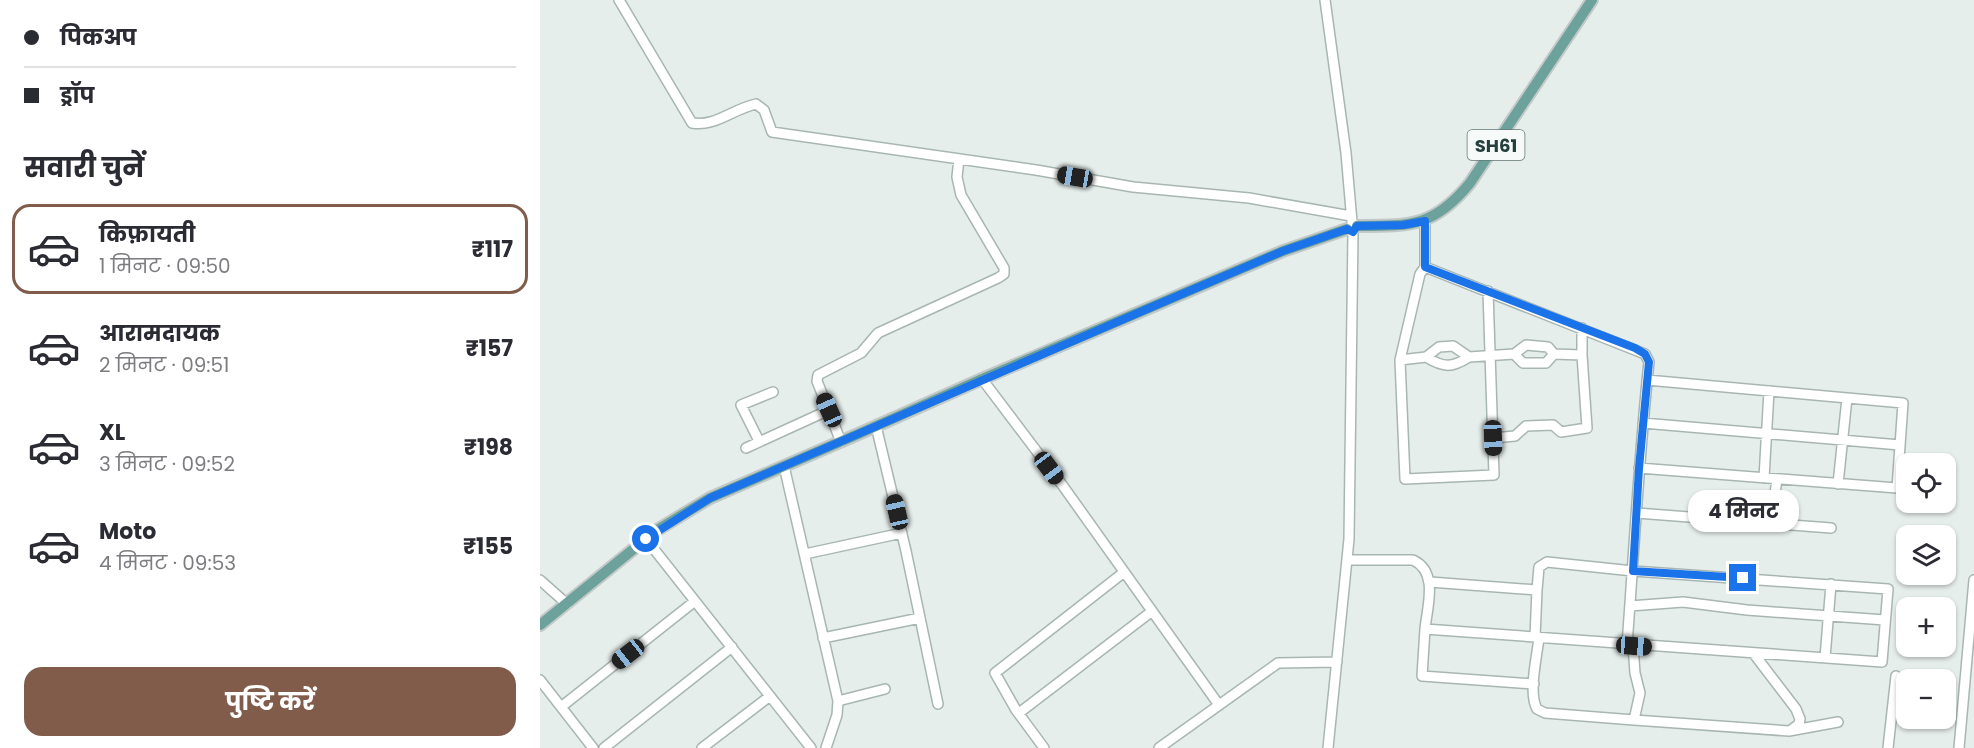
<!DOCTYPE html>
<html lang="hi">
<meta charset="utf-8">
<style>
:root{--surface:#fff;--page:#f7f7f7;--text:#2b2b33;--muted:#7c7c81;--line:#e1e1e2;--accent:#815c4a}
body{margin:0;font-family:Poppins,"Noto Sans Devanagari",sans-serif;background:var(--page);color:var(--text);height:100vh;display:flex;flex-direction:column;font-size:22px;white-space:nowrap}
*{box-sizing:border-box;margin:0}
p{font-size:20px;color:var(--muted)}
.icon{flex:none;width:33px;height:33px;fill:none;stroke:currentColor;stroke-width:2;stroke-linecap:round;stroke-linejoin:round}
.map{position:relative;flex:1;overflow:hidden}
.drawer{display:flex;flex-direction:column;background:var(--surface);width:540px}
.drawer>*{flex:none}
.guide{display:grid;align-content:center;height:132px;padding:0 24px;background:var(--surface)}
.tools{position:absolute;left:1356px;top:453px;display:grid;gap:12px}
.tools a{display:grid;place-items:center;width:60px;height:60px;border-radius:12px;background:var(--surface);box-shadow:0 2px 4px #0004;font-size:30px}
.end{position:absolute;width:27px;height:27px;margin:-14px;border:8px solid #1a73e8;background:#fff;box-shadow:0 0 0 3px #fff}
.from{border-radius:50%}
.bubble{position:absolute;height:42px;border-radius:18px;background:var(--surface);box-shadow:0 2px 4px #0004;font-size:20px;font-weight:700;line-height:42px;text-align:center}
.car{position:absolute;width:18px;height:36px;margin:-18px -9px;border-radius:8px;box-shadow:0 0 4px 2px #0007;background:linear-gradient(#222 24%,#8ab4d8 0 40%,#222 0 76%,#8ab4d8 0 86%,#222 0)}
.guide b{display:flex;align-items:center;gap:21px;height:57px;font-size:22px}
.guide b+b{border-top:2px solid var(--line)}
.guide i{width:15px;height:15px;background:var(--text)}
ul{padding:0;list-style:none}
li{display:flex;align-items:center;gap:18px;height:90px;margin:0 12px 9px;padding:0 12px;border:3px solid transparent;border-radius:18px}
li div{flex:1}
li b{display:block;font-size:22px}
li em{font-style:normal;font-weight:700}
li.selected{border-color:var(--accent)}
li>.icon{width:54px;height:54px;stroke-width:1.5}
h2{padding:0 24px;font-size:27px;line-height:72px}
.primary-button{display:flex;gap:12px;margin-top:auto;padding:12px 24px}
.primary-button a{flex:1;height:69px;border-radius:18px;background:var(--accent);color:#fff;font-size:24px;font-weight:700;line-height:69px;text-align:center}
main{display:flex;flex:1;min-height:0}
.map>svg:first-child{display:block}
.lines{fill:none;stroke-linecap:round;stroke-linejoin:round}
.minor-casing{stroke:#a8b6b3;stroke-width:12}
.major-casing{stroke:#c2c9c8;stroke-width:14}
.minor{stroke:#fff;stroke-width:9}
.major{stroke:#6da19b;stroke-width:10}
.route{stroke:#1a73e8;stroke-width:8}
.labels{text-anchor:middle;dominant-baseline:central;stroke-width:5;stroke-linejoin:round;paint-order:stroke}
.shield{fill:#f6faf9;stroke:#647775;stroke-width:1.5}
.shield-label{font-size:18px;font-weight:bold;fill:#253f3c}
</style>
<main>
<section class="drawer">
<div class="guide">
<b><i class="from"></i>पिकअप</b>
<b><i></i>ड्रॉप</b>
</div>
<h2>सवारी चुनें</h2>
<ul>
<li class="selected"><svg class="icon" aria-label="car" viewBox="0 0 24 24"><path d="M5 17H2v-5l4-1 3-4h7l3 4 3 1v5h-3M9 17h6M6 11h13"/><circle cx="7" cy="17" r="2"/><circle cx="17" cy="17" r="2"/></svg><div><b>किफ़ायती</b><p>1 मिनट · 09:50</p></div><em>₹117</em></li>
<li><svg class="icon" aria-label="car" viewBox="0 0 24 24"><path d="M5 17H2v-5l4-1 3-4h7l3 4 3 1v5h-3M9 17h6M6 11h13"/><circle cx="7" cy="17" r="2"/><circle cx="17" cy="17" r="2"/></svg><div><b>आरामदायक</b><p>2 मिनट · 09:51</p></div><em>₹157</em></li>
<li><svg class="icon" aria-label="car" viewBox="0 0 24 24"><path d="M5 17H2v-5l4-1 3-4h7l3 4 3 1v5h-3M9 17h6M6 11h13"/><circle cx="7" cy="17" r="2"/><circle cx="17" cy="17" r="2"/></svg><div><b>XL</b><p>3 मिनट · 09:52</p></div><em>₹198</em></li>
<li><svg class="icon" aria-label="car" viewBox="0 0 24 24"><path d="M5 17H2v-5l4-1 3-4h7l3 4 3 1v5h-3M9 17h6M6 11h13"/><circle cx="7" cy="17" r="2"/><circle cx="17" cy="17" r="2"/></svg><div><b>Moto</b><p>4 मिनट · 09:53</p></div><em>₹155</em></li>
</ul>
<div class="primary-button"><a>पुष्टि करें</a></div>
</section>
<div class="map">
<svg width="1434" height="748" viewBox="0 0 1434 748">
<rect width="100%" height="100%" fill="#e6eeeb"/>
<g class="lines">
<defs>
<path id="minor" d="M79 0 152 123C175 127 193 109 216 104L224 110 232 132 496 170 593 187 709 198 811 216
M785 0 806 153 812 222
M885 221V267L1105 354 1109 362C1099 456 1094 551 1087 645
M885 267 880 274 860 360 865 479 954 475 948 291
M974 354 983 363H1006L1014 354
M886 357C904 368 912 368 929 357
M860 360 886 357 899 347 913 346 929 357 974 354 986 345 1008 347 1014 354 1042 355
M442 379 523 486 679 705
M1103 423 1360 445
M336 426 366 551 398 704
M953 438 975 436 986 426 1013 425 1021 432 1047 428 1042 355V328
M219 441 201 405 233 392
M301 442 277 381 278 375 321 353 338 333 458 278 464 274V268L421 195 417 177 419 159
M206 448 289 410
M244 466 298 701 297 715 286 748
M1099 468 1357 488 1363 403 1107 380
M1224 478 1229 391
M1298 484 1307 398
M1097 513 1291 528
M1231 523 1237 479
M106 539 271 748
M265 554 362 533
M807 560H873C899 572 887 607 885 629L1342 662 1348 589 1093 571 1007 562 999 567 997 590 890 582
M0 580 27 604
M1090 606 1143 602 1207 610 1345 620
M885 629 882 676 994 684
M995 637 997 590
M283 638 380 618
M999 638C997 656 988 693 997 709L1005 713 1094 720
M1093 646 1095 673 1100 693 1094 720 1249 731 1298 722
M1214 654 1256 709 1260 719 1259 724 1251 730
M1285 658 1291 584
M0 680 53 748
M298 701 345 689
M21 707 155 601
M479 713 611 612
M64 748 192 647
M162 748 230 696
M504 748 476 710 455 673 583 573
M619 748 738 663 797 662
M788 748 809 539 813 232
M1348 748 1356 676
M1419 748 1434 580"/>
<path id="major" d="M817 226C871 226 894 227 930 183L1052 0
M0 625 117 530 170 498 316 435 442 379 743 251 807 229"/>
</defs>
<!-- minor casing -->
<use href="#minor" class="minor-casing"/>
<!-- major casing -->
<use href="#major" class="major-casing"/>
<!-- minor -->
<use href="#minor" class="minor"/>
<!-- major -->
<use href="#major" class="major"/>
</g>
<g class="lines">
<!-- route -->
<path class="route" d="M106 539 170 498 614 306 743 251 807 229 813 232 817 226 863 225 885 221V267L1095 348 1105 354 1109 362 1099 468 1093 571 1203 578"/>
</g>
<g class="labels">
<!-- shield labels -->
<rect class="shield" x="927.5" y="130" width="57" height="30" rx="4.5"/>
<g class="shield-label">
<text x="956" y="145">SH61</text>
</g>
</g>
</svg>
<div class="tools">
<a><svg class="icon" aria-label="locate" viewBox="0 0 24 24"><circle cx="12" cy="12" r="6"/><path d="M12 2v4M12 18v4M2 12h4M18 12h4"/></svg></a>
<a><svg class="icon" aria-label="layers" viewBox="0 0 24 24"><path d="M12 4l9 5-9 5-9-5zM3 14l9 5 9-5"/></svg></a>
<a>+</a>
<a>−</a>
</div>
<i class="end from" style="left:106px;top:539px"></i>
<i class="end" style="left:1203px;top:578px"></i>
<div class="bubble" style="left:1148px;top:490px;width:111px">4 मिनट</div>
<i class="car" style="left:535px;top:177px;rotate:280deg"></i>
<i class="car" style="left:289px;top:410px;rotate:336deg"></i>
<i class="car" style="left:953px;top:438px;rotate:178deg"></i>
<i class="car" style="left:509px;top:468px;rotate:143deg"></i>
<i class="car" style="left:357px;top:512px;rotate:347deg"></i>
<i class="car" style="left:1094px;top:646px;rotate:94deg"></i>
<i class="car" style="left:88px;top:654px;rotate:232deg"></i>
</div>
</main>
